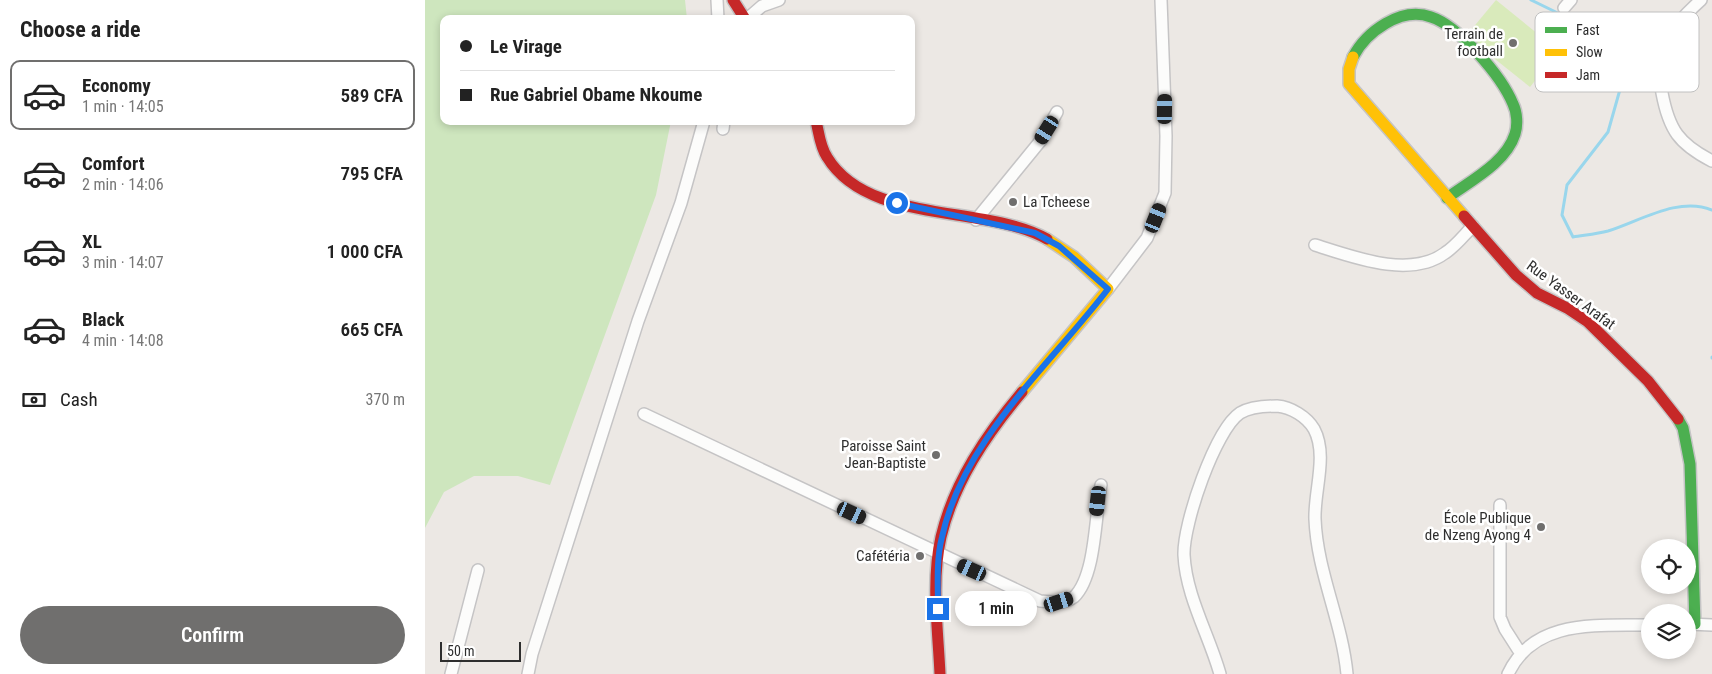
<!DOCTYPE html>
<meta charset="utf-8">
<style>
:root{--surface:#fff;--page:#f2f2f2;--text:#222;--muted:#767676;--line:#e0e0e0;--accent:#706f6e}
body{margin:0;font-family:"Roboto Condensed",sans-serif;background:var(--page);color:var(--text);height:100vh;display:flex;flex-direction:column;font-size:19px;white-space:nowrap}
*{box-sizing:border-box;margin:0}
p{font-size:16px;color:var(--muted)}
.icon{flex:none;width:28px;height:28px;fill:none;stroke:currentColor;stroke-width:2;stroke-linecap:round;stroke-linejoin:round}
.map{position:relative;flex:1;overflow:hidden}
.side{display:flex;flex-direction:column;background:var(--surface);width:425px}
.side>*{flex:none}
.hud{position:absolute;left:15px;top:15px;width:475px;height:110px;border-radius:10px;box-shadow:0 2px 8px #0003;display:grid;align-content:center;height:110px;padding:0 20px;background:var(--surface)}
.fabs{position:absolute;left:1216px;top:539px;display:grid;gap:10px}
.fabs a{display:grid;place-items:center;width:55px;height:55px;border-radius:50%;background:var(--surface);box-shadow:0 2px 8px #0003;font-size:25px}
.scale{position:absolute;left:15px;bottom:12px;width:81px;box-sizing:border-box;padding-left:5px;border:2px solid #2e2e2e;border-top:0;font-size:14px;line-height:18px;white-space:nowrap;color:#2e2e2e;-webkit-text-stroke:4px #fff;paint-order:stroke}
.end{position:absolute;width:22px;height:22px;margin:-11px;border:6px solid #1a73e8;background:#fff;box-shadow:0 0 0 2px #fff}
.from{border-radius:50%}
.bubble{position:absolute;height:35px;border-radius:18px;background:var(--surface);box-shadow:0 2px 8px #0003;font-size:16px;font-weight:600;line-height:35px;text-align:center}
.car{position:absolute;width:15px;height:30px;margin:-15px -8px;border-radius:6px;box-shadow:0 0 4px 1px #0007;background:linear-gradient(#222 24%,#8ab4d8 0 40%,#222 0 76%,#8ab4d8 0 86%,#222 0)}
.hud b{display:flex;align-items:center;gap:18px;height:48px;font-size:19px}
.hud b+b{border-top:1px solid var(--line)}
.hud i{width:12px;height:12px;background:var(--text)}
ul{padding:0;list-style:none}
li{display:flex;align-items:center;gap:15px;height:70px;margin:0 10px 8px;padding:0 10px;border:2px solid transparent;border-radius:10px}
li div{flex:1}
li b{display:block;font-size:19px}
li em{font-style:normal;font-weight:600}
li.active{border-color:var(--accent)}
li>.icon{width:45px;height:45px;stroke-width:1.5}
h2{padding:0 20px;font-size:22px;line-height:60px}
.pay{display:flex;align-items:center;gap:12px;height:55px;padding:0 20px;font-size:19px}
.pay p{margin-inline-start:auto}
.action{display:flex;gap:10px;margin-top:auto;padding:10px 20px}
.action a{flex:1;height:58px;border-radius:30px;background:var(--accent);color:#fff;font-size:20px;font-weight:600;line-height:58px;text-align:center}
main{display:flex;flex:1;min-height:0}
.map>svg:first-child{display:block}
.green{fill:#cee6be}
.pitch{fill:#d9eabb}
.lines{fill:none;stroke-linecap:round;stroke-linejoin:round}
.stream{stroke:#99d6ec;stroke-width:3}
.street-casing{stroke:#c5c4c5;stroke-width:14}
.fast-casing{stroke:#c5c4c5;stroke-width:14}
.slow-casing{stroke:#c5c4c5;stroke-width:14}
.jam-casing{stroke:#c5c4c5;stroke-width:14}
.street{stroke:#fcfcfb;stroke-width:11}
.fast{stroke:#4caf50;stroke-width:11}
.slow{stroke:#ffc107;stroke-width:11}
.jam{stroke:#c62828;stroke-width:11}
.route{stroke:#1a73e8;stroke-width:6}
.poi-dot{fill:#706f6e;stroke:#fff;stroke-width:2}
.labels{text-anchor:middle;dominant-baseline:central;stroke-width:5;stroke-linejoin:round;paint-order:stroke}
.poi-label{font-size:15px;fill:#2e2e2e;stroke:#fff;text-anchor:end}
.street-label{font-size:15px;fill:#2e2e2e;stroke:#fff}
.key{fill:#fff;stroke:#c0c0c0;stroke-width:1}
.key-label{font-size:14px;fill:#2e2e2e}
</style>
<main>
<section class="side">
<h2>Choose a ride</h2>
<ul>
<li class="active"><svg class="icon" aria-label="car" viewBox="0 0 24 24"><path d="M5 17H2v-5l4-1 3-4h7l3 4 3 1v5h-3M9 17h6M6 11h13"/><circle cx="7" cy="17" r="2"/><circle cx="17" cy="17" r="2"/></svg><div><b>Economy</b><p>1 min · 14:05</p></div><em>589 CFA</em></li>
<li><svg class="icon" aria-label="car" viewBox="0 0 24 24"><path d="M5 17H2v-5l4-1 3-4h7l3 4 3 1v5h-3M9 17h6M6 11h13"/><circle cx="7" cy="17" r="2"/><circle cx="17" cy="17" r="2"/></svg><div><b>Comfort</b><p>2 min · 14:06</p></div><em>795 CFA</em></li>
<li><svg class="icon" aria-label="car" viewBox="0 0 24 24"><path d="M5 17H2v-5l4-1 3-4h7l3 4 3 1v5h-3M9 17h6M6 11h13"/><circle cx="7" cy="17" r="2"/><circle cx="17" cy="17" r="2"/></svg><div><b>XL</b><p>3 min · 14:07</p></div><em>1 000 CFA</em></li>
<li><svg class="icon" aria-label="car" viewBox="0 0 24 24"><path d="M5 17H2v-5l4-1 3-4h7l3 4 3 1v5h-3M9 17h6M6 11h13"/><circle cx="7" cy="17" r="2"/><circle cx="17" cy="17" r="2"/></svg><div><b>Black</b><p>4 min · 14:08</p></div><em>665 CFA</em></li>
</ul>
<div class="pay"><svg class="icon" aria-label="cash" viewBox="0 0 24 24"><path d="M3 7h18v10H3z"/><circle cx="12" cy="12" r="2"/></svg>Cash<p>370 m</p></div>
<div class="action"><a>Confirm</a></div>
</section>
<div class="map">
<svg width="1287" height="674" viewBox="0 0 1287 674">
<rect width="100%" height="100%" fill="#ece8e4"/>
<!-- green -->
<path class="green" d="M0 0H260L262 19H19V121H246L231 195 125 485 93 476H49L19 492 0 528Z"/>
<!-- pitch -->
<path class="pitch" d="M1071 0 1134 51 1105 87 1041 36Z"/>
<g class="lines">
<!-- stream -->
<path class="stream" d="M1106 0 1143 18 1178 21 1205 36 1207 58 1194 93 1183 132 1142 185 1137 215 1148 237C1160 235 1172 234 1183 231 1215 221 1254 196 1287 210
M1287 357V358"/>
<defs>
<path id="street" d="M292 0 293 19
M1276 0C1258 16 1234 42 1232 67 1232 75 1236 86 1237 93 1244 130 1254 144 1287 161
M1139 8 1146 0
M322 19 337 6 354 0
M298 129 299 121
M551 220 617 139 632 112
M890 245C928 257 985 279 1020 253 1031 246 1039 235 1048 226
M683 289 722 238 740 193 741 136 736 0
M219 414 615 601C626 602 640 604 649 597 671 576 670 515 676 485
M1075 505V617L1080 629 1096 654
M1264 624 1287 625
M26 674 53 570
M103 674 107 654 213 321 256 203 279 121
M795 674C784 635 761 596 759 555 758 524 790 430 815 413 825 407 841 406 852 406 866 407 882 417 889 429 903 455 889 491 890 519 892 572 917 621 922 674
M1083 674C1109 618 1173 626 1225 625"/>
<path id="fast" d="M928 57C941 32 976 6 1006 17 1034 26 1077 77 1088 104 1092 112 1093 125 1090 134 1081 163 1045 181 1022 198
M1253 419 1258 428 1265 464 1270 624"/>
<path id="slow" d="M928 57 924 69V84L1039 216
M597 392 683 289 649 257 622 239"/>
<path id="jam" d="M308 0 320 19
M391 121C394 133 395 147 402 157 443 225 560 204 622 239
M1039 216 1091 275 1112 293 1142 308 1163 322 1223 381 1253 419
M515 674C513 630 506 581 516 537 529 482 561 435 597 392"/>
</defs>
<!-- street casing -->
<use href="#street" class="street-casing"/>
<!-- fast casing -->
<use href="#fast" class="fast-casing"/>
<!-- slow casing -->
<use href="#slow" class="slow-casing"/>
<!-- jam casing -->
<use href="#jam" class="jam-casing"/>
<!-- street -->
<use href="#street" class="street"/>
<!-- fast -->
<use href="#fast" class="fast"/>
<!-- slow -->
<use href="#slow" class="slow"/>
<!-- jam -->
<use href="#jam" class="jam"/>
</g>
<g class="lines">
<!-- route -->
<path class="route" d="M472 203 610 233 634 246 683 289C625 365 538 440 517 537 511 560 513 585 513 609"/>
</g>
<!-- markers -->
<g class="poi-dot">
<circle cx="1088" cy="43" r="5"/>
<circle cx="588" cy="202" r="5"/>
<circle cx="511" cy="455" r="5"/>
<circle cx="1116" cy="527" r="5"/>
<circle cx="495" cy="556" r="5"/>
</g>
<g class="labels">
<!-- poi labels -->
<g class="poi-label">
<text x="1078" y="34">Terrain de<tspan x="1078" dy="17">football</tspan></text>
<text x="598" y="202" text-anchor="start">La Tcheese</text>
<text x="501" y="446">Paroisse Saint<tspan x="501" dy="17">Jean-Baptiste</tspan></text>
<text x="1106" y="518">École Publique<tspan x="1106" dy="17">de Nzeng Ayong 4</tspan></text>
<text x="485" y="556">Cafétéria</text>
</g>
<!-- street labels -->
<g class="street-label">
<text transform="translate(1146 295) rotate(36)">Rue Yasser Arafat</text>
</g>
</g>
<!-- legend -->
<rect x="1110" y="12" width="164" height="80" rx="8" class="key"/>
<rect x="1120" y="27" width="22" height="6" fill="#4caf50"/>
<rect x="1120" y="49" width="22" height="7" fill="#ffc107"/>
<rect x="1120" y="72" width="22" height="6" fill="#c62828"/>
<g class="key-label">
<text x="1151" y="35">Fast</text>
<text x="1151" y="57">Slow</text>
<text x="1151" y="80">Jam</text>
</g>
</svg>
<div class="fabs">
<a><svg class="icon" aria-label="locate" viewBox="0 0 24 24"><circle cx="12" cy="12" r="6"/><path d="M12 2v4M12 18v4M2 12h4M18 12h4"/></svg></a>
<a><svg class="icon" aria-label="layers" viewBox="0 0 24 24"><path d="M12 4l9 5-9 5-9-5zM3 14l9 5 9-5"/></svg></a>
</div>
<div class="scale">50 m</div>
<i class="end from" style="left:472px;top:203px"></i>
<i class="end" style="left:513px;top:609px"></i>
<div class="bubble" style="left:530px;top:591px;width:82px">1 min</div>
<i class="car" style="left:740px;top:109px;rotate:1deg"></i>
<i class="car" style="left:622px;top:130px;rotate:212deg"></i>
<i class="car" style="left:731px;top:218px;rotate:22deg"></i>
<i class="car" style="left:673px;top:501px;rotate:186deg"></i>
<i class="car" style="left:427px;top:513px;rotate:115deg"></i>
<i class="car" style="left:547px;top:570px;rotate:294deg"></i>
<i class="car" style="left:634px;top:602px;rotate:72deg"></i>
<div class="hud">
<b><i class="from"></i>Le Virage</b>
<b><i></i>Rue Gabriel Obame Nkoume</b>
</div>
</div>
</main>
